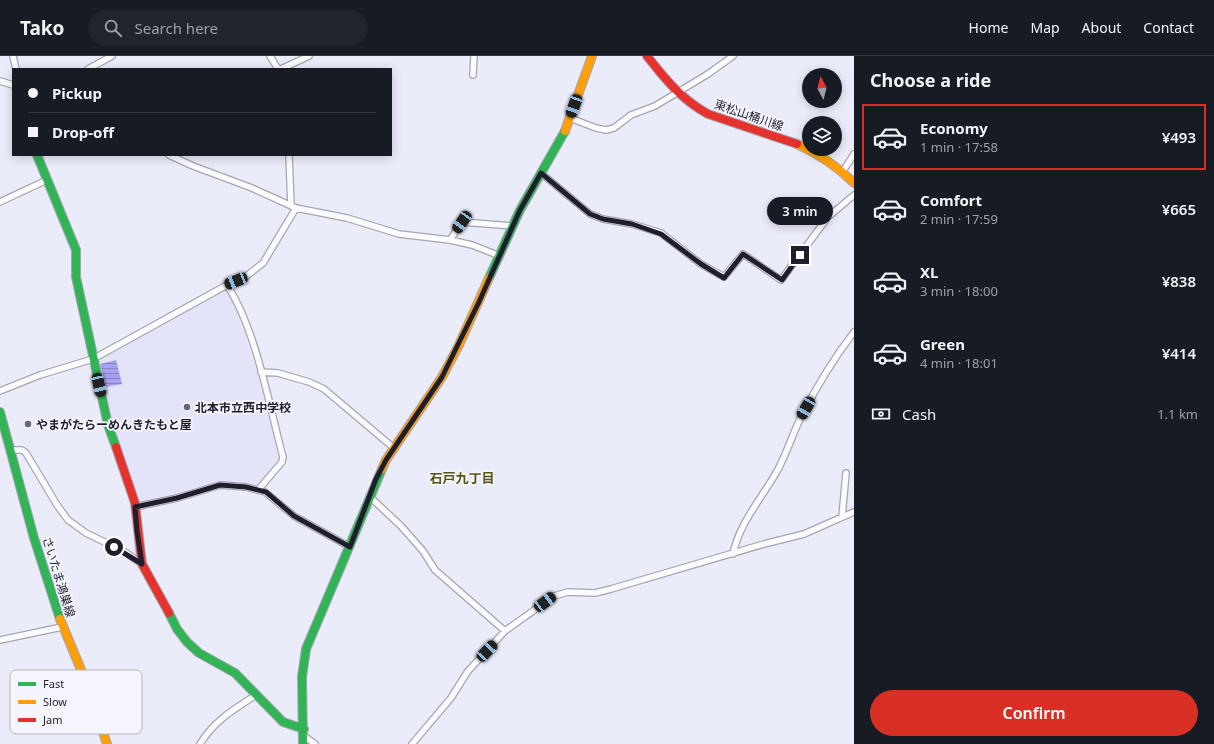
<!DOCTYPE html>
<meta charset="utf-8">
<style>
:root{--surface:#171b24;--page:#20242c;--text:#f1f3f6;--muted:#9ea1a6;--line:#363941;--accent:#d93025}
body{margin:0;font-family:"Noto Sans","Noto Sans JP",sans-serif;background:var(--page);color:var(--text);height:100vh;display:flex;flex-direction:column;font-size:15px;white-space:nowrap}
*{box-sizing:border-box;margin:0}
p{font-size:13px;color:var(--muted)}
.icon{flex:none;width:22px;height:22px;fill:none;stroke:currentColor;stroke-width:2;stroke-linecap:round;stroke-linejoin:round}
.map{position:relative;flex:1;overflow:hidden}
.panel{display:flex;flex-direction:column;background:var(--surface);width:360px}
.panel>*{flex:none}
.guide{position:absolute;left:12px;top:12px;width:380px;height:88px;border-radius:0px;box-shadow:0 2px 10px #0003;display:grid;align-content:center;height:88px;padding:0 16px;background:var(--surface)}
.needle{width:26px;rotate:353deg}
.buttons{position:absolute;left:802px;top:12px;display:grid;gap:8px}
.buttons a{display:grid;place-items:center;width:40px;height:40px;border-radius:50%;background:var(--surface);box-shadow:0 2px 10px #0003;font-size:20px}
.end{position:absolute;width:18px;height:18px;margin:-9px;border:5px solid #1e1e2d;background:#fff;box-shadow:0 0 0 2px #fff}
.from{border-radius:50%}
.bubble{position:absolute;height:28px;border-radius:14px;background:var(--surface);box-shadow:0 2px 10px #0003;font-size:13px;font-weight:600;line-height:28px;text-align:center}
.car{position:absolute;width:12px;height:24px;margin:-12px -6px;border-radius:5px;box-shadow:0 0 3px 1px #0007;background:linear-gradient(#222 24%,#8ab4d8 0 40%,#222 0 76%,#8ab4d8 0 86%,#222 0)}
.guide b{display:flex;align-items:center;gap:14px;height:38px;font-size:15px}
.guide b+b{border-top:1px solid var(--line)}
.guide i{width:10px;height:10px;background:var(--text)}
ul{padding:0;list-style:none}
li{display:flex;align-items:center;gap:12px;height:66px;margin:0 8px 6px;padding:0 8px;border:2px solid transparent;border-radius:0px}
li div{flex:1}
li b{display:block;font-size:15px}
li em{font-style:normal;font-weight:600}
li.active{border-color:var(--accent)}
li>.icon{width:36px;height:36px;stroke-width:1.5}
h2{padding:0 16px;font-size:18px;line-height:48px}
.pay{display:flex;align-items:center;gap:10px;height:44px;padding:0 16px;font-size:15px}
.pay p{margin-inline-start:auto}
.primary-button{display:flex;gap:8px;margin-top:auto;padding:8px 16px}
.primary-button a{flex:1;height:46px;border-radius:24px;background:var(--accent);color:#fff;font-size:16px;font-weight:600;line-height:46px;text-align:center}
header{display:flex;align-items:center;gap:24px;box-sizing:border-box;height:56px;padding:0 20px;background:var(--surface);border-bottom:1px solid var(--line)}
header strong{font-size:19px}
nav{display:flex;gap:22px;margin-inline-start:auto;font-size:14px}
.search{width:280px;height:36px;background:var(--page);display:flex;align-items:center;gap:10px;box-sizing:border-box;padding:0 14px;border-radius:22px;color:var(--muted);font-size:15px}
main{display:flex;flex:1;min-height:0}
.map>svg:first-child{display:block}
.built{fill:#e3e4fa}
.water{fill:url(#water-rules)}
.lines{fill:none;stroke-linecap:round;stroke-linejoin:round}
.street-casing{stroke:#a5a5b2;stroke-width:8}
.fast-casing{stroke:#a5a5b2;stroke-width:10}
.slow-casing{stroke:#a5a5b2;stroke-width:10}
.jam-casing{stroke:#a5a5b2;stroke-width:10}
.street{stroke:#fcfcfe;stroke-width:5.5}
.fast{stroke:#30b455;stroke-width:8}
.slow{stroke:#ff9f0a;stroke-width:8}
.jam{stroke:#e5322d;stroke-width:8}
.route{stroke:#1e1e2d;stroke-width:5}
.poi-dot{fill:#666674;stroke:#f4f5fd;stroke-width:1.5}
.labels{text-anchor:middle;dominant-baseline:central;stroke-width:3.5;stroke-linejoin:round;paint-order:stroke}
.street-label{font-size:12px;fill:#1e1e2d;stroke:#f4f5fd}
.poi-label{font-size:12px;font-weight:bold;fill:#1e1e2d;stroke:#f4f5fd;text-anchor:start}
.neighbourhood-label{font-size:13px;font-weight:bold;fill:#585316;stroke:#f4f5fd}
.key{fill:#f4f5fd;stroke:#b4b4bf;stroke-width:1}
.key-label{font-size:11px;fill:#1e1e2d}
</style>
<header>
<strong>Tako</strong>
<div class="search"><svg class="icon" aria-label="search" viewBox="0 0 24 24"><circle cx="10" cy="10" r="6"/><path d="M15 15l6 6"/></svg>Search here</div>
<nav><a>Home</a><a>Map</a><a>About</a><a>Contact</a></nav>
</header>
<main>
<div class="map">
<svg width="854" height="688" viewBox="0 0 854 688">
<defs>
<pattern id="water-rules" width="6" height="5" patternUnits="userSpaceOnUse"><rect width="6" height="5" fill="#a6a1f1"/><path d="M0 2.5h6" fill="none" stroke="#8783c4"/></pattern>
</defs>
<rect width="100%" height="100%" fill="#ebecf9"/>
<!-- built -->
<path class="built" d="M222 234H227L237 254 258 320 280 404 257 429 217 427 140 446 115 383 97 307 99 304Z"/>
<!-- water -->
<path class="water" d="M116 304 122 328 106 331 100 308Z"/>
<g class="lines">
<defs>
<path id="street" d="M13 0 16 13
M270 0 278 13
M88 13 112 0
M281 13 309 0
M473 19 474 0
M0 25 13 29
M570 62 596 72 606 74 614 72 631 59 655 50 708 18 733 0
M169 99 193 110 252 132 296 152 347 162 399 178 450 184 472 189 500 200
M289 99 291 150
M843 115 854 98
M541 117 590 158 603 163 632 168 661 177 701 208 724 221 743 198 781 224 828 161 854 139
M0 146 47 124
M450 184 462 166 513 170
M227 229C256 273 269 349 283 401L282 406 258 434
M261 316 278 317 309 326 324 333 395 393
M0 335 40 319 93 303 227 229 244 222 263 207 296 152
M10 394H22L26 397 57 449 68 464 86 477 125 496 142 508
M369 440 401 470 423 495 435 514 505 575
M135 451 177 442 220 429 246 431 265 436 294 460 350 491
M842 461 846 417
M733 498C739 468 761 443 776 417 786 400 792 379 801 361 816 332 834 302 854 276
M0 584 62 571
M304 680 315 688
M200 688C215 664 233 654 256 639
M412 688 451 642 468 615 505 575 554 540 568 536 595 537 611 533 764 488 804 478 854 456"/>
<path id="fast" d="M37 99 76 194V221L108 369 116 391
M489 222 520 154 565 75
M0 356 34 482 60 563
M169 557 177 573 187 586 199 597 235 617 283 666 304 673
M303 688 302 621 306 593 382 413"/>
<path id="slow" d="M565 75 592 0
M797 88C819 98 837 110 854 127
M382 413 386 404 442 321 459 289 489 222
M60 563 89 633 107 688"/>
<path id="jam" d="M647 0C665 23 682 44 708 58L797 88
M116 391 135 447 142 508 169 557"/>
</defs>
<!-- street casing -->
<use href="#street" class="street-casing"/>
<!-- fast casing -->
<use href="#fast" class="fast-casing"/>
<!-- slow casing -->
<use href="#slow" class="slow-casing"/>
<!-- jam casing -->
<use href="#jam" class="jam-casing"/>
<!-- street -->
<use href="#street" class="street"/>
<!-- fast -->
<use href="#fast" class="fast"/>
<!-- slow -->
<use href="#slow" class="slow"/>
<!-- jam -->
<use href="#jam" class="jam"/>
</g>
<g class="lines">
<!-- route -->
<path class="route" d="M114 491 142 508 137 475 135 451 177 442 220 429 246 431 266 436 294 460 350 491 376 423 386 404 442 321 479 246 520 154 541 117 590 158 603 163 632 168 661 178 701 208 724 222 743 198 782 224 800 199"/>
</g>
<!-- markers -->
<g class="poi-dot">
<circle cx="187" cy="351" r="4"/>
<circle cx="28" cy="368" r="4"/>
</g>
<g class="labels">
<!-- street labels -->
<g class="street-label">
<text transform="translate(749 59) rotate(19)">東松山桶川線</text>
<text transform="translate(59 521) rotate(73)">さいたま鴻巣線</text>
</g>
<!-- poi labels -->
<g class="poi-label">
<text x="195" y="351">北本市立西中学校</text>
<text x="36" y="368">やまがたらーめんきたもと屋</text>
</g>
<!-- neighbourhood labels -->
<g class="neighbourhood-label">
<text x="462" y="422">石戸九丁目</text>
</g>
</g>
<!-- legend -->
<rect x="10" y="614" width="132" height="64" rx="6" class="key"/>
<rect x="18" y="626" width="18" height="4" fill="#30b455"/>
<rect x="18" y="644" width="18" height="4" fill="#ff9f0a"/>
<rect x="18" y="662" width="18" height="4" fill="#e5322d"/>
<g class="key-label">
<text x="43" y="632">Fast</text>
<text x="43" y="650">Slow</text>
<text x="43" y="668">Jam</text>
</g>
</svg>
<div class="buttons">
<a><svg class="needle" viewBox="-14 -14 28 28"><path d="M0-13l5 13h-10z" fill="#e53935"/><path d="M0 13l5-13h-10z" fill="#9ea1a6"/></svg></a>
<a><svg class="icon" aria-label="layers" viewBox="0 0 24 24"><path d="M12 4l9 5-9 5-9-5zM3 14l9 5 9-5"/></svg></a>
</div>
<i class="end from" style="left:114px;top:491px"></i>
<i class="end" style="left:800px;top:199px"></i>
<div class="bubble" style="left:767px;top:141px;width:66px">3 min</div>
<i class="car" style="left:574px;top:50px;rotate:200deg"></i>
<i class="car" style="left:462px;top:166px;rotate:215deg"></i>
<i class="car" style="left:236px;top:225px;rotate:248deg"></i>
<i class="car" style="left:99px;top:329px;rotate:167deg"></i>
<i class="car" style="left:806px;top:352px;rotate:210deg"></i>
<i class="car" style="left:545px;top:546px;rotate:53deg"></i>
<i class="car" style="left:487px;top:595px;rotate:43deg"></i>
<div class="guide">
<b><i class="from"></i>Pickup</b>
<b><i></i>Drop-off</b>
</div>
</div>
<section class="panel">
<h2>Choose a ride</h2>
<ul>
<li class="active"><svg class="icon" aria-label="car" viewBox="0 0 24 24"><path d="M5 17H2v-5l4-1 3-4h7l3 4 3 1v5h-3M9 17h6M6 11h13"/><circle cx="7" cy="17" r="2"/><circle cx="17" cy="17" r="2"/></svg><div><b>Economy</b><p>1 min · 17:58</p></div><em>¥493</em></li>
<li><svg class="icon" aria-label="car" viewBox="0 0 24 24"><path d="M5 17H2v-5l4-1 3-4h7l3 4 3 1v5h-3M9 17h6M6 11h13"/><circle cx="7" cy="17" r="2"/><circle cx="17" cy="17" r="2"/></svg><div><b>Comfort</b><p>2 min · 17:59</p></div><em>¥665</em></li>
<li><svg class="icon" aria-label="car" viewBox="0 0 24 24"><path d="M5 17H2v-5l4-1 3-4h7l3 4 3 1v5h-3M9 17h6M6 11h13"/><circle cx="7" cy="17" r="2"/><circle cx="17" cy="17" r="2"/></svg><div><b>XL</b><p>3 min · 18:00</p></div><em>¥838</em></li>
<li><svg class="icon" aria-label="car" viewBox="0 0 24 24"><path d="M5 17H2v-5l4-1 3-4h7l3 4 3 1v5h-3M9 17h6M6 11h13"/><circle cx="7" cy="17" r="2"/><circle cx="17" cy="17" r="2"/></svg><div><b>Green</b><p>4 min · 18:01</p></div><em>¥414</em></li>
</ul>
<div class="pay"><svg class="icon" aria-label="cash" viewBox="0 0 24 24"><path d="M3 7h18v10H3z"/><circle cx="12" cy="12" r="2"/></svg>Cash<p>1.1 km</p></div>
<div class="primary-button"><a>Confirm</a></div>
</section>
</main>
